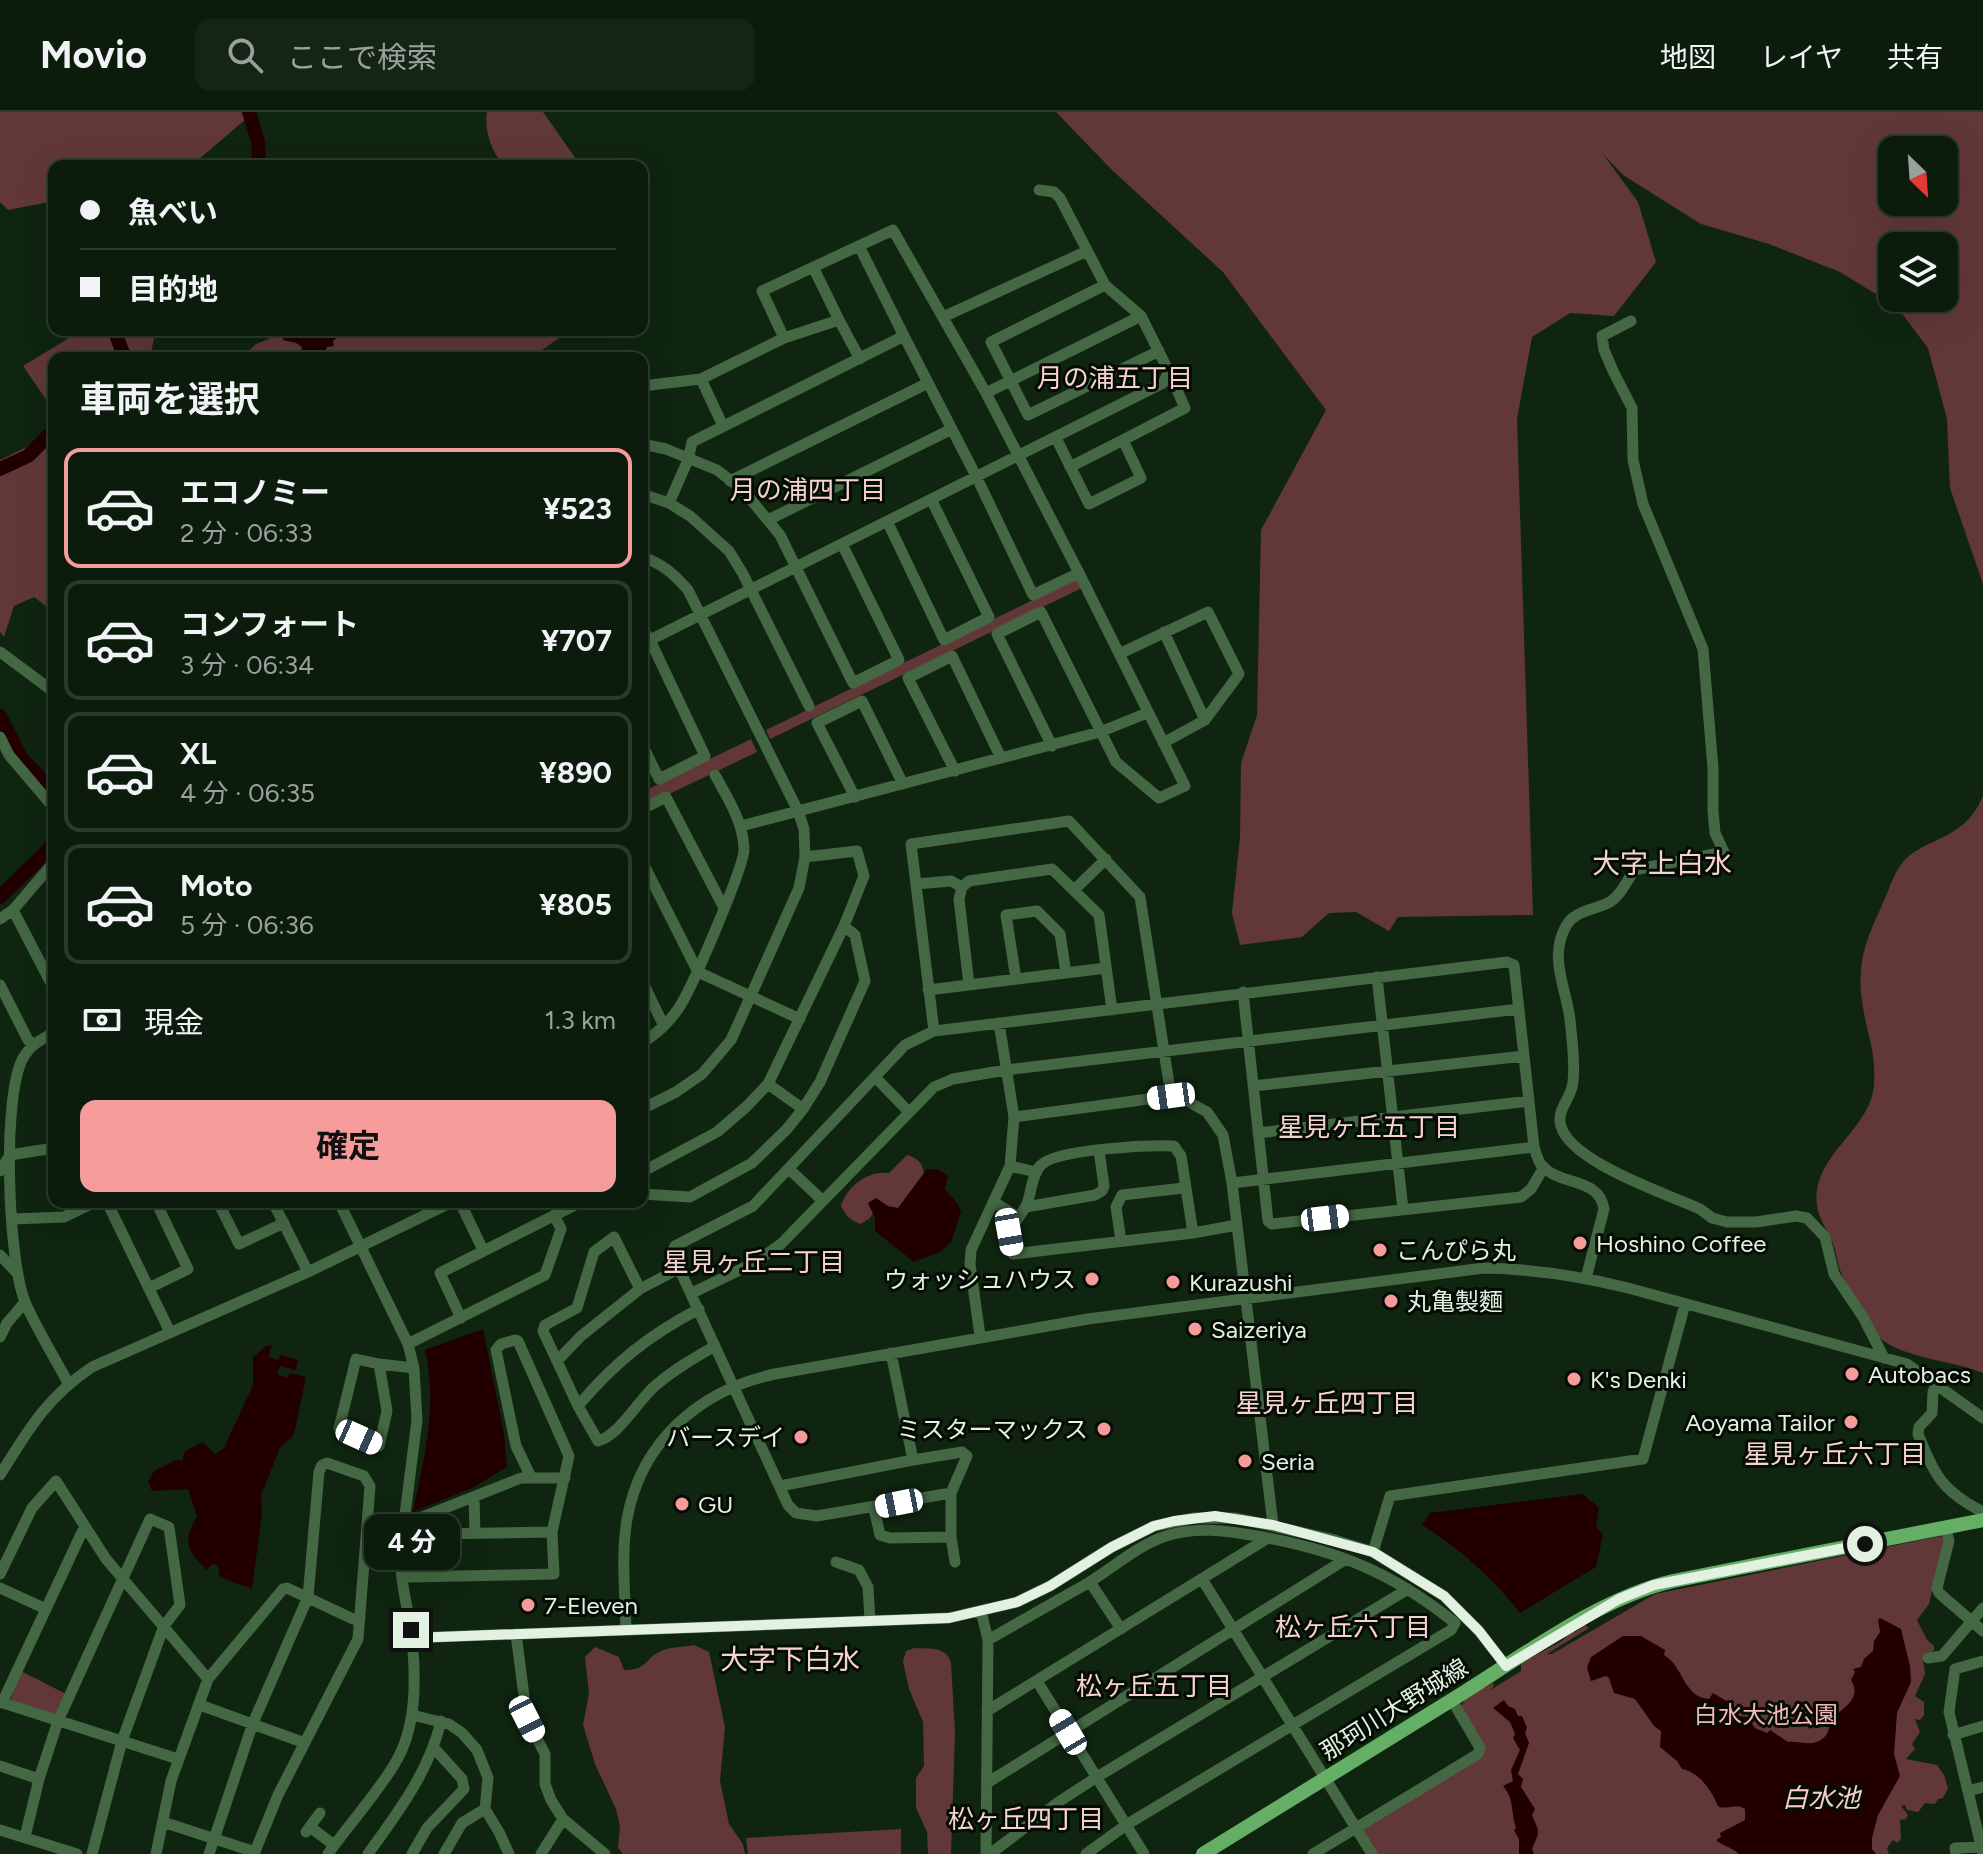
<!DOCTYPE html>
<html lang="ja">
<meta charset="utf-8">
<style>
:root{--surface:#0b1c0c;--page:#142515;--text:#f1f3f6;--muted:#9aa19d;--line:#2b3a2d;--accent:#f59b99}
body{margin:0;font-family:Figtree,"Noto Sans JP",sans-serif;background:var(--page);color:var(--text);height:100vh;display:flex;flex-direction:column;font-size:30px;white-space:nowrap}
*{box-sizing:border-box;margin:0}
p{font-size:26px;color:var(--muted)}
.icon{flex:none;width:44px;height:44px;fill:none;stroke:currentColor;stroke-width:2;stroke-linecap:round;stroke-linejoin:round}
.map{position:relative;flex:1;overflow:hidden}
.details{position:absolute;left:48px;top:240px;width:600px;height:856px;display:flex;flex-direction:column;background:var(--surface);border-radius:16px;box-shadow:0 8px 32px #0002,0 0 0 2px var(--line)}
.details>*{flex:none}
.hud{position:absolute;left:48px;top:48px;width:600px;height:176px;border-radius:16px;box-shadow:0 8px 32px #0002,0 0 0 2px var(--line);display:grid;align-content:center;height:176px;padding:0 32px;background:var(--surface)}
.needle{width:52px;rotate:155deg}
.buttons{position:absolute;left:1878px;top:24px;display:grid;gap:16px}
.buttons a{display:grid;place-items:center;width:80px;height:80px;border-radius:16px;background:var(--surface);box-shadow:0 8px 32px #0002,0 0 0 2px var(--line);font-size:40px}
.end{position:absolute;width:36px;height:36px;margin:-18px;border:10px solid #e3f1e3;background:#111;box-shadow:0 0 0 4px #111}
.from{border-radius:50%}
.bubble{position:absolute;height:56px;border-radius:16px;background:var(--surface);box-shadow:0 8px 32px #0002,0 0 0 2px var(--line);font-size:26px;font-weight:700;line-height:56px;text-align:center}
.car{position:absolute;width:24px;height:48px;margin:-24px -12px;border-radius:10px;box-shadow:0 0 6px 2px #0007;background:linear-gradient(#fff 24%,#345 0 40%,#fff 0 76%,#345 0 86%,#fff 0)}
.hud b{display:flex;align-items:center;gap:28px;height:76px;font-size:30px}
.hud b+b{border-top:2px solid var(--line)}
.hud i{width:20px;height:20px;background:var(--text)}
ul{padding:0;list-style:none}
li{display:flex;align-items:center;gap:24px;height:120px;margin:0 16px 12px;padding:0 16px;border:4px solid var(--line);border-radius:16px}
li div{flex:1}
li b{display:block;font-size:30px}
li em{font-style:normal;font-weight:700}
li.selected{border-color:var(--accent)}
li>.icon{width:72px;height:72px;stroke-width:1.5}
h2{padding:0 32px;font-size:36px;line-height:96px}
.pay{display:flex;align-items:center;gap:20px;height:88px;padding:0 32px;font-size:30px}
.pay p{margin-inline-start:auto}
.button{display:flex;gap:16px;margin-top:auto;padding:16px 32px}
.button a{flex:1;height:92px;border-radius:16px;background:var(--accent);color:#111;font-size:32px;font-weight:700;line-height:92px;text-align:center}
header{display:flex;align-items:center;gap:48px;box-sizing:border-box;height:112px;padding:0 40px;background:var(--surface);border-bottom:2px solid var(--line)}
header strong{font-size:38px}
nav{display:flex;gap:44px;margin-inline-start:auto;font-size:28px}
.search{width:560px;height:72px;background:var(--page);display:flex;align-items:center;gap:20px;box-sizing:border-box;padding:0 28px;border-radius:16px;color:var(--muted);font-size:30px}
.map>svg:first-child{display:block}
.green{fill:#613837;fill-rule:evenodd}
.water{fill:#220001}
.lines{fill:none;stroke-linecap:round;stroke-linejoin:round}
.river{stroke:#220001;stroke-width:14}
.minor{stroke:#446744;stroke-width:11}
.major{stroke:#64ae66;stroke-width:14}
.route{stroke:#e3f1e3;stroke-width:10}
.poi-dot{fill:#f59b99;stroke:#040c04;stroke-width:3}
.labels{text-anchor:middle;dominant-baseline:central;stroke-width:6;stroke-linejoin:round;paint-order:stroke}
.poi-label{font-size:24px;fill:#e3f1e3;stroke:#040c04;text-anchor:start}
.street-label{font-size:24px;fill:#e3f1e3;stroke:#040c04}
.park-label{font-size:24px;fill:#f5b7b5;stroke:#040c04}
.neighbourhood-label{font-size:26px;fill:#f6d2d1;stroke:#040c04}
.water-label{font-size:26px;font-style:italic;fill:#f8cecc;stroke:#040c04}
.quarter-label{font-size:28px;fill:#f6d2d1;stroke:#040c04}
</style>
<header>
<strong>Movio</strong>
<div class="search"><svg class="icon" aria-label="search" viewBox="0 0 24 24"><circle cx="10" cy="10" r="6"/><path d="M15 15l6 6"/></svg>ここで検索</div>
<nav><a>地図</a><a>レイヤ</a><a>共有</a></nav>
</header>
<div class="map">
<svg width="1983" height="1742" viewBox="0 0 1983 1742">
<rect width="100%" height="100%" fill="#0f2510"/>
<!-- green -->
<path class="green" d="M0 0H254L191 54H54V89L8 98 0 90Z
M487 0H543L576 47 574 54H488L498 46C490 33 484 16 487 0Z
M1056 0H1983V472L1950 376 1947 307 1928 236 1897 195 1840 160 1769 132 1701 112 1623 63 1603 42 1638 90 1656 150 1614 204 1570 201 1532 225 1517 307 1533 803 1398 805 1389 819 1356 800 1329 801 1302 825 1240 833 1232 801 1240 725 1241 651 1257 603 1261 418 1326 298 1223 160 1112 58ZM1944 38V90H1892V38ZM1892 134H1944V186H1892Z
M67 218H152L154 226 150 246H54V299L23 254 69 226Z
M272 218H570L531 246H241L256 232 269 227Z
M54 307V500L34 485 14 494 4 525 0 520V348L33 332Z
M1078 466 1082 476 770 627 766 618Z
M751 627 757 640 642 695V680Z
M1983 684V1261C1951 1248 1914 1248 1885 1230 1870 1222 1847 1175 1840 1158 1837 1149 1836 1138 1832 1129 1828 1120 1822 1111 1819 1102 1815 1090 1816 1077 1820 1066 1833 1032 1871 1010 1874 973 1876 942 1869 929 1864 901 1855 856 1864 831 1883 791 1888 780 1892 767 1898 757 1919 723 1962 734 1983 684Z
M907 1043C918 1046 923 1051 924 1063L909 1089 895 1099 877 1094 870 1106 861 1112C851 1109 846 1104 841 1094 847 1074 868 1058 889 1061Z
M1941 1424 1944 1428 1929 1492 1917 1508 1927 1528 1934 1534V1538L1923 1548 1925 1562 1915 1584 1924 1590V1603L1920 1608 1915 1607 1920 1620 1912 1632 1915 1637 1906 1647 1937 1653 1944 1663 1948 1676 1943 1686 1938 1687 1935 1692 1925 1691 1918 1700 1907 1698 1905 1693 1901 1694 1908 1703 1906 1707 1900 1708 1901 1726 1898 1731 1893 1728 1887 1736 1889 1742H1903H1376L1363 1719 1365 1714 1480 1642 1460 1597 1466 1585 1493 1571 1494 1574 1489 1579 1521 1559V1553L1524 1549 1562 1529 1571 1519 1575 1520 1585 1513 1589 1516 1547 1542H1552L1655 1482Z
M694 1533 709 1540 725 1615 720 1669 729 1712 743 1732 745 1742H623L618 1736 620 1715 616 1697 595 1652 583 1613 589 1582 585 1545 595 1535 619 1545 624 1558C647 1558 643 1549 659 1540 668 1535 684 1535 694 1533Z
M914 1536C929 1537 947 1534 951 1551L955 1620 951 1742H928L927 1720 916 1696V1666L924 1654 923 1610 909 1577 903 1549 906 1539Z
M21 1559 66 1582 57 1604 10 1589Z
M901 1717V1742H748L746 1726Z"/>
<!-- water -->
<path class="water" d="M285 218H359V220L341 222 333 229 334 234 327 235 323 244 313 246 310 242 301 241 302 235 296 231 283 228Z
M927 1057 939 1058 948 1064 945 1077 958 1092 961 1100 951 1130 940 1140 914 1150 875 1119V1106L868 1091 876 1086 888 1094 898 1096Z
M483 1217 504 1322 507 1355 472 1376 413 1400C424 1346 438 1293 425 1238Z
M272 1233 268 1245 278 1248 280 1243 298 1248 296 1258 280 1254 277 1262 288 1266 289 1261 306 1265 294 1323 280 1336 261 1383 262 1402 252 1476 229 1469 218 1463 220 1458 216 1452 211 1453 207 1458C187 1438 182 1430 197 1404L188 1377 152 1379 148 1370 154 1359 176 1348 182 1349 185 1339 203 1330 215 1342 224 1336 253 1273V1245L266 1234Z
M1583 1382 1599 1396 1596 1415 1603 1423 1596 1455 1520 1501C1492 1465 1461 1438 1422 1413L1430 1401Z
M1880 1506 1901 1517 1910 1554 1911 1570 1897 1601 1894 1642 1900 1664 1878 1703 1872 1726V1737L1876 1742H1739C1732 1735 1722 1734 1716 1728L1721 1725 1720 1721 1745 1708V1697C1735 1690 1726 1699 1718 1694 1712 1679 1699 1660 1682 1657L1677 1649 1660 1635 1661 1619 1654 1614 1635 1587 1614 1581 1609 1566 1606 1564 1591 1569 1587 1556 1591 1545 1623 1524H1641L1665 1538 1664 1543C1684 1555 1683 1585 1709 1587L1713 1581 1725 1588 1739 1604 1747 1605 1755 1616 1767 1621 1770 1618 1788 1630C1797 1629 1810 1634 1819 1629 1830 1623 1827 1618 1832 1609 1841 1594 1863 1589 1851 1568L1855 1560 1853 1557 1861 1555 1864 1547 1873 1539 1874 1529 1880 1520 1878 1508Z
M1504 1588 1508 1594 1515 1597 1518 1604H1522L1527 1616 1525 1621 1529 1631 1518 1662 1523 1667 1521 1675 1535 1697 1532 1703C1540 1722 1540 1718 1532 1737L1534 1742H1519V1727L1514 1718 1516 1716C1511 1702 1514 1685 1503 1674L1513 1669 1511 1658 1520 1638 1513 1626 1515 1622 1510 1610 1493 1596Z"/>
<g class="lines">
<!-- river -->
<path class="river" d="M249 0 258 29 259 54
M114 218 125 246
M0 357 28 344 54 318
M0 604 22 647 54 680
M0 785 54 732"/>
<!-- minor -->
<path class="minor" d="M859 134 904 224
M813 155 839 208
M1105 173 991 230 1028 303 1159 239
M943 205 1087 139
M1631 209 1602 224 1604 238 1614 261 1632 296 1633 348 1643 392 1703 537 1713 656V699L1715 721 1724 740 1634 758C1627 769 1620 785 1608 791 1594 798 1574 799 1566 814 1548 846 1567 878 1570 908 1572 925 1576 960 1572 975 1569 988 1559 996 1560 1009 1562 1048 1670 1083 1700 1097L1712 1106 1727 1110H1756L1796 1104 1807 1106 1825 1125 1834 1162 1863 1205 1884 1246
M784 226 762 179 893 118 986 281 1079 461 1185 674 1159 686 1116 650 1041 500 997 522 1052 634
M701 267 723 314
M642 274 701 267 784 226 839 208 860 247
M986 281 1141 204
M1056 326 1089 392 1141 366 1123 328 1185 296 1173 269 1168 266
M642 332 666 337 717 358 743 378 780 423 853 571 899 548 843 434
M1070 355 1123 328
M730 369 928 271
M642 382 669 391 690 404 729 439 743 462 809 594
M669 391 688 348 692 330 904 224 977 366 1033 483 1079 461
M768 408 952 317
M888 411 944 528 989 505 932 389
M642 445C662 451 675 463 688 478L798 699 804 717 805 745 799 776 731 928 702 962 676 980 642 997
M642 516 650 528 705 644 659 667 642 632
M1164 520 1205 608
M650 528 1163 271 1169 260 1141 204 1105 173 1060 86 1054 80 1039 78
M0 540 54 580
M1119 542 1208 500 1239 562 1205 608 1163 631
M0 625 9 643 54 696
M955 659 908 566 952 544 1001 646
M855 685 817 611 862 589 903 672
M642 697 666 685 723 794
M741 714 1100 620 1147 601
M642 749 698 860 800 907
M916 772 951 769 962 775
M1075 777 1106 747
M13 798 54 877
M0 807 13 798 54 750
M1377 865 1403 1097
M1016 867 1006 803 1037 799 1060 822 1066 861
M642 869 664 914
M0 873 28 928 34 932
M969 873 959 787 962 775 969 769 1052 757 1099 803 1112 898
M928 878 1106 856
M1243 880 1268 1109 1272 1112 1521 1085 1531 1077 1544 1055
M934 919 911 732 1069 709 1140 785 1171 984
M54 921C41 927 29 934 22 948 2 990 8 1147 25 1190 37 1218 54 1244 68 1271
M642 931C657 921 668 912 678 897 690 881 745 753 744 737 743 709 728 687 715 663
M875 965 909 1000
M768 972 803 997
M1253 974 1524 944
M1014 1005 1171 984 1187 989 1207 1000 1223 1023 1232 1071 1273 1413
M1258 1021 1529 989
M1010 1054 1036 1060
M789 1057 823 1089
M0 1059 10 1043 54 1036
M642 1060 717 1020 746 995 768 972 844 814 864 764 857 739 805 745
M1232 1071 1534 1035
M642 1082 690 1085 752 1051 787 1017 803 997 820 970 865 869 855 823 844 814
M107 1090 170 1220
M218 1090 239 1132 284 1111
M273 1090 308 1160
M460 1090 483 1138
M995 1091 1018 1105
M1026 1095 1095 1083 1102 1079 1104 1074 1099 1038
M13 1107 64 1105 95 1090
M1193 1121 1181 1044 1174 1034C1150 1033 1056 1037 1041 1053 1031 1063 1032 1081 1026 1094 1021 1103 1014 1111 1009 1120L1013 1142 1193 1121 1237 1113
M1121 1129 1116 1095 1122 1083 1184 1076
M0 1143 17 1161
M149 1176 188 1157 156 1090
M640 1177 614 1125 594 1140 577 1196 545 1213 543 1219 578 1294 598 1329C620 1323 638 1288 656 1273 675 1257 694 1246 715 1234
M692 1181 754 1151 781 1132 934 975 953 967 1006 958 1519 897
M461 1206 440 1161 581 1090
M980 1224 970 1152 971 1138 1010 1054 1014 1005 999 911
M0 1225 7 1211 25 1190
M408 1232 545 1163 561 1117 554 1103
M891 1241 913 1348 962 1340 967 1344 951 1381V1425L955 1450
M557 1249 581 1224 640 1177 680 1156
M379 1252 356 1247 339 1316 379 1334 387 1299 379 1252 414 1256
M1937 1272 1933 1280 1932 1301 1919 1315 1918 1322C1934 1363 1943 1380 1983 1400
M578 1294C614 1251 649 1223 699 1197
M0 1363C28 1318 47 1285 92 1255L308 1160 452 1090
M780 1374 913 1348
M951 1381 817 1404 796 1401 788 1393 672 1141 675 1134 753 1094 905 933 934 919 1507 850 1514 853 1534 1035C1536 1041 1538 1049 1542 1054 1561 1074 1599 1065 1604 1097L1586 1166
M474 1385 475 1421
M874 1396 880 1423 890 1426 951 1425
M402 1413 521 1366H565
M1946 1417 1949 1429 1937 1476 1939 1481 1983 1519
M1373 1440 1390 1384 1643 1347 1685 1192
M836 1450 859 1458 868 1475 870 1508
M0 1462 32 1396 56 1369 106 1447 208 1567
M409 1465 554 1462 552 1420 569 1344 518 1229 515 1228 501 1232 496 1238 516 1334 531 1365
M431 1465V1425L435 1422 552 1420
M1202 1467 1372 1742
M1090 1470 1121 1517
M0 1476 46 1497
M981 1499 988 1528 986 1742
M626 1517C625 1481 621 1443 627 1407 641 1329 700 1278 775 1262L1088 1207 1484 1156C1534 1157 1580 1164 1628 1176L1907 1252 1983 1306
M516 1522 527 1607 545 1642V1672L551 1688 563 1707 605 1742
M412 1526 949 1506 1017 1490 1050 1474 1112 1435 1154 1414 1194 1406H1236L1331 1427 1373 1440 1444 1484 1479 1519 1506 1554
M988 1528C1021 1509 1055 1490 1088 1471 1114 1455 1138 1433 1166 1424 1197 1414 1226 1419 1257 1424 1336 1438 1392 1460 1455 1511L1451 1518 1126 1713 1086 1742
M1928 1546 1942 1544 1983 1496
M1037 1569 1144 1742
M0 1590 178 1647
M2 1591 82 1420 86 1417
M200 1593 305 1631
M987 1599 1268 1426
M412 1603 449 1612 462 1621 477 1638 488 1666 485 1697 499 1720 509 1742
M1953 1623 1983 1614
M0 1654 39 1667
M987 1671 1346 1447
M1968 1679 1983 1675
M163 1710 255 1740
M310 1715 334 1733
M0 1718 77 1742
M306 1720 320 1701
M25 1725 39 1667 58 1609 150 1407 169 1415 180 1493 164 1514 122 1629 92 1742
M156 1742 171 1669 208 1567 283 1477 287 1476 353 1507H360
M209 1742 253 1611 308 1485 319 1360 322 1353 327 1351 364 1364 370 1374 358 1527 278 1683 254 1742
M328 1742C349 1712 375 1684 394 1653 417 1616 416 1569 412 1527 409 1498 400 1472 400 1442L417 1308 414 1256 408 1232 339 1090
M368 1742C398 1700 429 1660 441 1609
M412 1742 427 1716 464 1677 462 1667 435 1637
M444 1742 462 1711 485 1697
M541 1742 563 1707
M990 1742 1060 1689 1097 1665 1408 1477
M1313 1742 1478 1642 1480 1636 1452 1588
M1956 1742 1955 1736 1983 1735
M1983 1742 1949 1600 1955 1557 1983 1549"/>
<!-- major -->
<path class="major" d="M1203 1742C1290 1688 1377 1635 1463 1581 1527 1541 1600 1486 1673 1469L1983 1408"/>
</g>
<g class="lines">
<!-- route -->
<path class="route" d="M411 1518 412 1526 949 1506 1017 1490 1050 1474 1112 1435 1154 1414 1174 1409 1215 1404 1273 1413 1373 1440 1444 1484 1479 1519 1506 1554 1619 1487 1654 1473 1865 1432"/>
</g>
<!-- markers -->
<g class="poi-dot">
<circle cx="1580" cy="1131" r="8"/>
<circle cx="1380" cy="1138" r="8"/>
<circle cx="1092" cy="1167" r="8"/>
<circle cx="1173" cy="1170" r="8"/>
<circle cx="1391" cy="1189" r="8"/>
<circle cx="1195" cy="1217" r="8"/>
<circle cx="1852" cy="1262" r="8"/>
<circle cx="1574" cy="1267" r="8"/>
<circle cx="1851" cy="1310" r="8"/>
<circle cx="1104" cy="1317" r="8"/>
<circle cx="801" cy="1325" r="8"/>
<circle cx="1245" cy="1349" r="8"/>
<circle cx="682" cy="1392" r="8"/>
<circle cx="528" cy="1493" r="8"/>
</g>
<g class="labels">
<!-- poi labels -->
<g class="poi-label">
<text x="1596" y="1131">Hoshino Coffee</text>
<text x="1396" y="1138">こんぴら丸</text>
<text x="1076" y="1167" text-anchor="end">ウォッシュハウス</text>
<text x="1189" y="1170">Kurazushi</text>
<text x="1407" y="1189">丸亀製麵</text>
<text x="1211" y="1217">Saizeriya</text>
<text x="1868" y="1262">Autobacs</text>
<text x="1590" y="1267">K's Denki</text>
<text x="1835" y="1310" text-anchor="end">Aoyama Tailor</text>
<text x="1088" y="1317" text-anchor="end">ミスターマックス</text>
<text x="785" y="1325" text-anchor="end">バースデイ</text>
<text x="1261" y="1349">Seria</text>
<text x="698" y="1392">GU</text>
<text x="544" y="1493">7-Eleven</text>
</g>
<!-- street labels -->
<g class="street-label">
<text transform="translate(1394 1597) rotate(-32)">那珂川大野城線</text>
</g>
<!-- park labels -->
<g class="park-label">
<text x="1766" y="1602">白水大池公園</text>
</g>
<!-- neighbourhood labels -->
<g class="neighbourhood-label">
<text x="1115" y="266">月の浦五丁目</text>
<text x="808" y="378">月の浦四丁目</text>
<text x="1369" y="1015">星見ヶ丘五丁目</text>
<text x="754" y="1150">星見ヶ丘二丁目</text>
<text x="1327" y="1291">星見ヶ丘四丁目</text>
<text x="1835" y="1342">星見ヶ丘六丁目</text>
<text x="1353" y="1515">松ヶ丘六丁目</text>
<text x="1154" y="1574">松ヶ丘五丁目</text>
<text x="1026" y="1707">松ヶ丘四丁目</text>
</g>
<!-- water labels -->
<g class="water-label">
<text x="1821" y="1686">白水池</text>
</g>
<!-- quarter labels -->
<g class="quarter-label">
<text x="1662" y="751">大字上白水</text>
<text x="790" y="1547">大字下白水</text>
</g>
</g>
</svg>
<div class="buttons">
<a><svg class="needle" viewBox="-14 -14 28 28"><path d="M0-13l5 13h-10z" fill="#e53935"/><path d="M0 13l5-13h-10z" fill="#9aa19d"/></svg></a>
<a><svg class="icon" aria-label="layers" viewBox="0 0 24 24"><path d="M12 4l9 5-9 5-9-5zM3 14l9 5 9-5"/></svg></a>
</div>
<i class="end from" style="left:1865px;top:1432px"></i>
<i class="end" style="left:411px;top:1518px"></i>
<div class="bubble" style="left:364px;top:1402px;width:96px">4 分</div>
<i class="car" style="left:1171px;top:984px;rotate:262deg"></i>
<i class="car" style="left:1325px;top:1106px;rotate:83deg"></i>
<i class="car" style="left:1009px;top:1120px;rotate:170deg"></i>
<i class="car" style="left:359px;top:1325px;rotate:114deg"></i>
<i class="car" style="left:899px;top:1391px;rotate:259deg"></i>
<i class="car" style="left:527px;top:1607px;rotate:153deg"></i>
<i class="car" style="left:1068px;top:1620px;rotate:329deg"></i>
<div class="hud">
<b><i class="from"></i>魚べい</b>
<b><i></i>目的地</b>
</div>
<section class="details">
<h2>車両を選択</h2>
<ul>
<li class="selected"><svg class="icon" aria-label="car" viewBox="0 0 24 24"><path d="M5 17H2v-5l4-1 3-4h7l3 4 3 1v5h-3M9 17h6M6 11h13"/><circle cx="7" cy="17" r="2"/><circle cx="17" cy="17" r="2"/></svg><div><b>エコノミー</b><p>2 分 · 06:33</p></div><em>¥523</em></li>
<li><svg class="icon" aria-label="car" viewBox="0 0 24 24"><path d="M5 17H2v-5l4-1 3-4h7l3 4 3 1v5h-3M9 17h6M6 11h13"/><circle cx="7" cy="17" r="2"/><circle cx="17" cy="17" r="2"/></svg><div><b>コンフォート</b><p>3 分 · 06:34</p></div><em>¥707</em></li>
<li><svg class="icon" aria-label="car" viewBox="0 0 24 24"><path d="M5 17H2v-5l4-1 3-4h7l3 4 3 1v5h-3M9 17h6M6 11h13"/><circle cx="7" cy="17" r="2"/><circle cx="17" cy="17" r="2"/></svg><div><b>XL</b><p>4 分 · 06:35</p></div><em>¥890</em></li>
<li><svg class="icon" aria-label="car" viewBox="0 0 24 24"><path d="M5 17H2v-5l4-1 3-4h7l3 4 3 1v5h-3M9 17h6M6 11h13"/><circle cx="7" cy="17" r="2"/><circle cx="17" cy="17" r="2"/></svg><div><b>Moto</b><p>5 分 · 06:36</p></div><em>¥805</em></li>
</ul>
<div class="pay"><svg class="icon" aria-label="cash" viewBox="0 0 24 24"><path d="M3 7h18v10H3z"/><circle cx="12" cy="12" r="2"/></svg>現金<p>1.3 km</p></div>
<div class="button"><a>確定</a></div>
</section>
</div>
